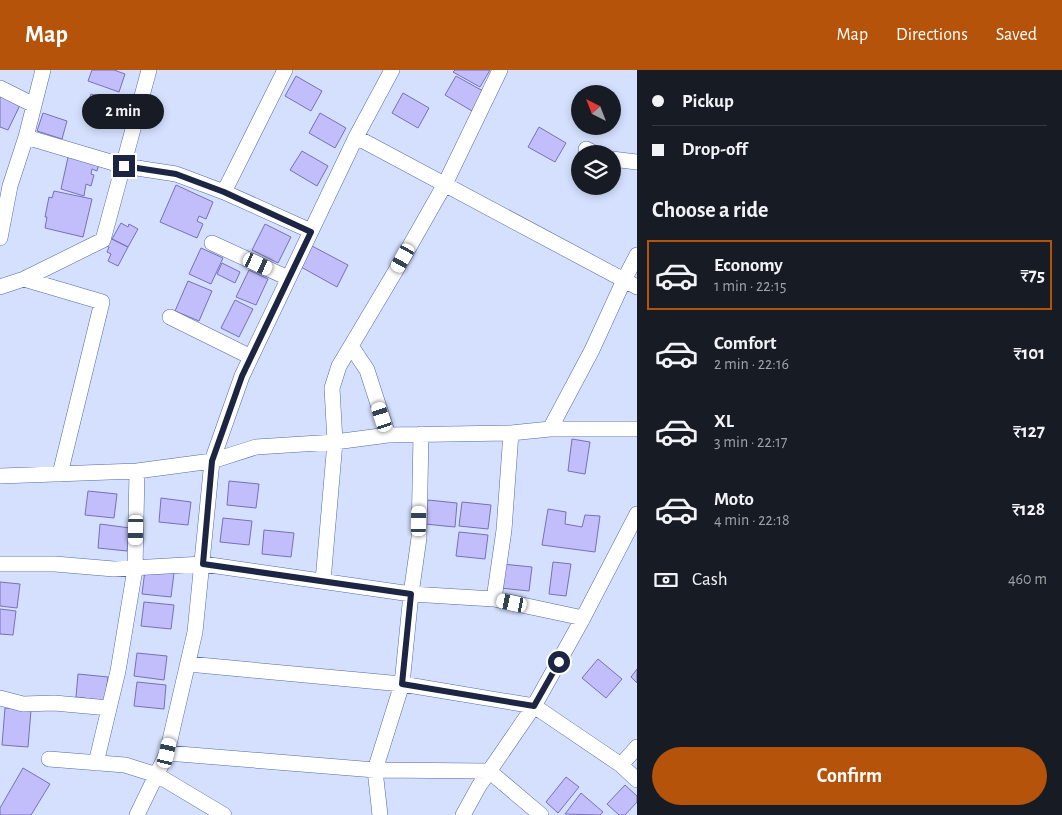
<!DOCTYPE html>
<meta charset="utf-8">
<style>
:root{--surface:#171b24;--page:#20242c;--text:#f1f3f6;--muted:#9ea1a6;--line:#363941;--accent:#b45309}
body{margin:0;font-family:"Alegreya Sans",sans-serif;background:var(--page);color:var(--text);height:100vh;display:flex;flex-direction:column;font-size:19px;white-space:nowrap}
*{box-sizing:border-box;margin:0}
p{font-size:16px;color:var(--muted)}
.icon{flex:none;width:28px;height:28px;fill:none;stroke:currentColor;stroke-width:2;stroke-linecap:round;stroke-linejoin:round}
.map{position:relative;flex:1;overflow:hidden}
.drawer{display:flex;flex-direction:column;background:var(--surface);width:425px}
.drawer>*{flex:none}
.banner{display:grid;align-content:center;height:110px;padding:0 15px;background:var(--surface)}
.needle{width:32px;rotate:318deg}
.fabs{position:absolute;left:571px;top:15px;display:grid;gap:10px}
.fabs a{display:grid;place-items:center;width:50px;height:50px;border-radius:50%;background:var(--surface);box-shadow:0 2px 8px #0003;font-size:25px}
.end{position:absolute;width:22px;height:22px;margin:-11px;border:6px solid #1c2642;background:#fff;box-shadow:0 0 0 2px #fff}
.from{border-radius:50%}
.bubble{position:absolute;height:35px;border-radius:18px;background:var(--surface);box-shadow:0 2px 8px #0003;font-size:16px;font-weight:600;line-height:35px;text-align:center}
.car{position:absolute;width:15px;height:30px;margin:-15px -8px;border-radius:6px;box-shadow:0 0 4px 1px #0007;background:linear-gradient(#fff 24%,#345 0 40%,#fff 0 76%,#345 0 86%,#fff 0)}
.banner b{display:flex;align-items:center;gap:18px;height:48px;font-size:19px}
.banner b+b{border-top:1px solid var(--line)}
.banner i{width:12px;height:12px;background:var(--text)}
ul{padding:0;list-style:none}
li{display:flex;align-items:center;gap:15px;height:70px;margin:0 10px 8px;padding:0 5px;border:2px solid transparent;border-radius:0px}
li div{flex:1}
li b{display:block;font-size:19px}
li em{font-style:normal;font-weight:600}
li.on{border-color:var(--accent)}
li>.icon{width:45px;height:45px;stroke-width:1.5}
h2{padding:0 15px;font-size:22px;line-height:60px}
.pay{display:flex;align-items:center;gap:12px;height:55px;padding:0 15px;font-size:19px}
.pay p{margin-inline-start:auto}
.button{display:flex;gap:10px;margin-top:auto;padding:10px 15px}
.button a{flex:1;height:58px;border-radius:30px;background:var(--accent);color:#fff;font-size:20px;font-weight:600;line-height:58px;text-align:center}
header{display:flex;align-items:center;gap:30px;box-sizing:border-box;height:70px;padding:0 25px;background:var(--accent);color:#fff}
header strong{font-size:24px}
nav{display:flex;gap:28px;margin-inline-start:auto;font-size:18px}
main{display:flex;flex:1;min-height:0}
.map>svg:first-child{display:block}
.building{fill:#c2befb;stroke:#7770b6}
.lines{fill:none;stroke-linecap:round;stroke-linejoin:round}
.minor-casing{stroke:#526aab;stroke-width:16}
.minor{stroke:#fff;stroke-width:15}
.route{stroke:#1c2642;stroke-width:6}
</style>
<header>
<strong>Map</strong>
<nav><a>Map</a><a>Directions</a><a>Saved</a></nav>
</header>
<main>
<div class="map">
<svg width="637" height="745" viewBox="0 0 637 745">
<rect width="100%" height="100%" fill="#d4e0fe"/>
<!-- building -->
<path class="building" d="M92 0H114L125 4 119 22 88 11Z
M455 0H490L480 17 453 2Z
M296 6 322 21 311 41 285 26Z
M456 6 483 21 472 41 445 25Z
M403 23 429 38 418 58 392 43Z
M91 24 116 31 110 49 86 41Z
M0 26 21 33 8 60 0 57Z
M43 43 67 51 62 69 37 61Z
M320 43 346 58 335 78 309 63Z
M539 57 566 73 555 92 528 77Z
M302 81 328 96 317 116 290 100Z
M69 83 100 90 97 101 92 99 91 104 94 105 91 116 86 114 84 126 61 119Z
M176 115 213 132 206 149 199 146 197 151 203 154 197 168 160 152Z
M54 121 92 129 83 167 45 158 47 147H45L49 127 52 128Z
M121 153 128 157 129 154 138 159 128 177 112 169Z
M265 154 291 167 278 193 252 180Z
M110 168 128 177 118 196 108 191 111 184 107 182 109 177 106 176Z
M312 176 348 195 337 217 301 197Z
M201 178 223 188 211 214 189 204Z
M222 193 240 202 235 213 217 204Z
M249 200 268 209 256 235 236 227Z
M188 211 212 221 199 251 175 241Z
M235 230 253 239 239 267 221 258Z
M572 369 590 372 585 404 568 401Z
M229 411 259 414 256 438 227 435Z
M88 421 117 424 114 448 85 445Z
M161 428 191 432 188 455 159 452Z
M428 430 457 433 455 457 425 454Z
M462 432 491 435 488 459 459 456Z
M548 439 566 442 565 454 582 457 585 445 600 446 595 482 542 475Z
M223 448 252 451 249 475 220 472Z
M100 454 130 458 127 481 98 478Z
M264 460 294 463 291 487 262 484Z
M459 462 488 465 485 489 456 486Z
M553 492 571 494 566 526 549 524Z
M502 494 532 497 529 521 500 518Z
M145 500 174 503 171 527 142 524Z
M0 512 20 514 17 538 0 536Z
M144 532 174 535 171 559 141 556Z
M0 539 16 541 13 565 0 564Z
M137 583 167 586 164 610 134 606Z
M598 589 622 609 606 628 582 608Z
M637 599V613L631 607Z
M78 604 108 607 105 631 76 627Z
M137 612 166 615 164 639 134 636Z
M5 638 31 640 28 677 2 675Z
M23 698 50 714 31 745H0V738Z
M566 707 579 717 558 743 546 732Z
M625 715 637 726V732L625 745H619L607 734Z
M581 723 603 742 600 745 565 744Z"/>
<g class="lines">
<defs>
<path id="minor" d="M0 18 34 35
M26 67 124 96 176 104 224 122 311 161
M356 67 637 217
M586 79 596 84
M612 89 637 92
M224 122 285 0
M0 168 10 116 26 67 43 0
M212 173 288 208
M24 209 102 232 60 404
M0 217 24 209 103 170 149 0
M170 247 251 287
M351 276 367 300 388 365
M550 359 592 280 624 210 637 185
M0 406 137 401 212 391 256 377 335 372 388 365 511 363 550 359H637
M0 494H55L114 499 203 494 411 524 494 529 583 548
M323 511 335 372 332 318 339 296 395 202 445 114 500 0
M494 529 504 460 511 363
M188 594 402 614 534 636 621 695 637 710
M0 628 23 634 54 633 109 638
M167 683 375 700 489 701 541 745
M49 689 125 695 157 705 224 745
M96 693 118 601 135 499 137 401
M621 695 637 677
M137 745 167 683 195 562 212 391 242 306 251 287 356 67 392 0
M380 745 375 700 402 614 411 524 419 468 421 364
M463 745 479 716 534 636 583 548 637 444"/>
</defs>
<!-- minor casing -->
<use href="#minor" class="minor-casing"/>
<!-- minor -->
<use href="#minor" class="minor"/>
</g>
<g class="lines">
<!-- route -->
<path class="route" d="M124 96 176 104 224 122 311 162 242 306 212 391 203 494 411 524 402 614 534 636 559 592"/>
</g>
</svg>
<div class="fabs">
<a><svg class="needle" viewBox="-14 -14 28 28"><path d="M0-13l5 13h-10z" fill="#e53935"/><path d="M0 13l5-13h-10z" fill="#9ea1a6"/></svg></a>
<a><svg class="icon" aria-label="layers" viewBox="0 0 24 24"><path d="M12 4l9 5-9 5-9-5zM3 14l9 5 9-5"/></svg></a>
</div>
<i class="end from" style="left:559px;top:592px"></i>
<i class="end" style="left:124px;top:96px"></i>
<div class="bubble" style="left:82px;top:24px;width:82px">2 min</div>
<i class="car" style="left:403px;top:188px;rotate:209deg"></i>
<i class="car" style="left:258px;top:194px;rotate:115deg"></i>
<i class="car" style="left:382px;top:347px;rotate:342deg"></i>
<i class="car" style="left:419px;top:451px;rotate:1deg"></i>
<i class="car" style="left:136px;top:460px;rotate:181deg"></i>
<i class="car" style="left:512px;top:533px;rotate:282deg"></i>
<i class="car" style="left:167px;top:683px;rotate:13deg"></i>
</div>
<section class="drawer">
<div class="banner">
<b><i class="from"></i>Pickup</b>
<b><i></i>Drop-off</b>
</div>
<h2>Choose a ride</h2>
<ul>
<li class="on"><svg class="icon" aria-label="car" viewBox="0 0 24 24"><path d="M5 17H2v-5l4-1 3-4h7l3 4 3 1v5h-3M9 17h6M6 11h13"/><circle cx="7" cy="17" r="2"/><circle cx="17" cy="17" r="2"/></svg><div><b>Economy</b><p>1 min · 22:15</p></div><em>₹75</em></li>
<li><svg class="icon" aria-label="car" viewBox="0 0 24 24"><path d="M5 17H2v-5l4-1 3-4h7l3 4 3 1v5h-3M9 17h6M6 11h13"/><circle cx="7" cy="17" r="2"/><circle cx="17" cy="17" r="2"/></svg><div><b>Comfort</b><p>2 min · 22:16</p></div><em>₹101</em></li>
<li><svg class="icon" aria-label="car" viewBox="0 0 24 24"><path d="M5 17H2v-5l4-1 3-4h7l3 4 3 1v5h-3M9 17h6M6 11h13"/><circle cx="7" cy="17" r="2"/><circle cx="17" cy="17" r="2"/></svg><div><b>XL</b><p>3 min · 22:17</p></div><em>₹127</em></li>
<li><svg class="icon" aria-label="car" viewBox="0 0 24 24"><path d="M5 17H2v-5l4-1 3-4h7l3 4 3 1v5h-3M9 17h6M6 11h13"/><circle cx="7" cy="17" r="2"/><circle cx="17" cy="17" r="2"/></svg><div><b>Moto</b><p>4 min · 22:18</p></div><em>₹128</em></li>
</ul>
<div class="pay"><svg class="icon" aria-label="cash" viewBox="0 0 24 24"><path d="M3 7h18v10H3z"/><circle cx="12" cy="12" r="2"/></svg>Cash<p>460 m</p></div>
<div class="button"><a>Confirm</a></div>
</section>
</main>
